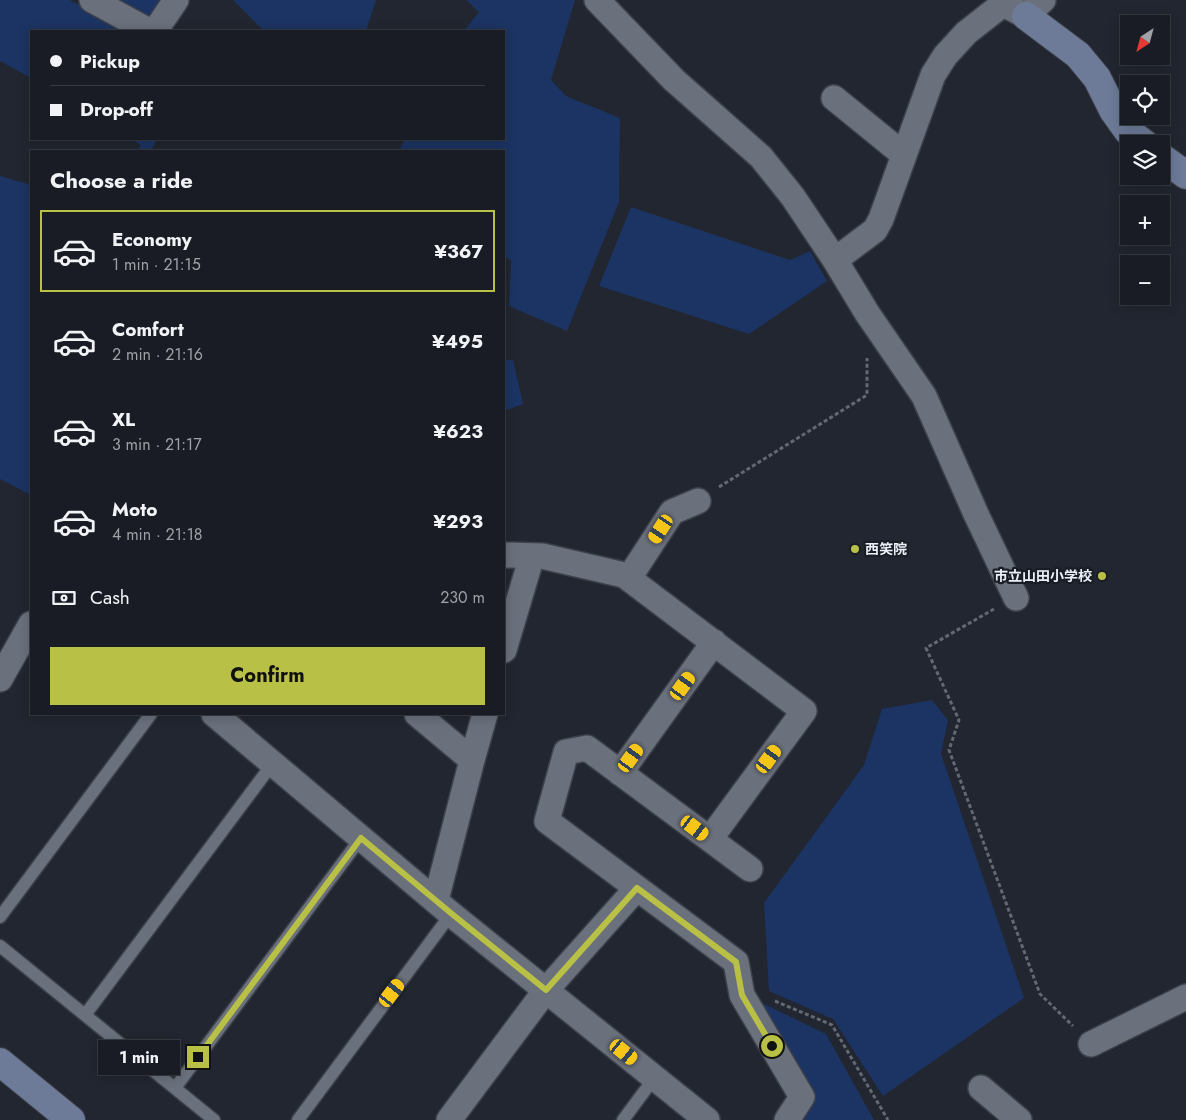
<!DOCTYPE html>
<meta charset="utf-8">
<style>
:root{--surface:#191c24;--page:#22252c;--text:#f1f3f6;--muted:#9fa1a6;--line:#373a41;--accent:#b9c046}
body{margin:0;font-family:Jost,"Noto Sans JP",sans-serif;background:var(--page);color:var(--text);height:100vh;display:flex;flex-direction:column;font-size:19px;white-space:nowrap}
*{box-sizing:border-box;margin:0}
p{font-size:16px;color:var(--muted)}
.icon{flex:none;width:28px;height:28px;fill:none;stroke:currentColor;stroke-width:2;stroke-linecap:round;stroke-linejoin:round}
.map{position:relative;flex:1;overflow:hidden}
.panel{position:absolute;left:30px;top:150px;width:475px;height:565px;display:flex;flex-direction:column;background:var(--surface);border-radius:0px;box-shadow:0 2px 12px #0003,0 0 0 1px var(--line)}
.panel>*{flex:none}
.guide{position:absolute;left:30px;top:30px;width:475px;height:110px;border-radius:0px;box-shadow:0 2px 12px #0003,0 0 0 1px var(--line);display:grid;align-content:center;height:110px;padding:0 20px;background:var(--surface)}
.needle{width:32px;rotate:216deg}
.fabs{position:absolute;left:1120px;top:15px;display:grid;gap:10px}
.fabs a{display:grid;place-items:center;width:50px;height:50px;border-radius:0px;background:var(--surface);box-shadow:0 2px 12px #0003,0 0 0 1px var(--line);font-size:25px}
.end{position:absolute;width:22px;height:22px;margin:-11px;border:6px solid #b9c046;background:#111;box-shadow:0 0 0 2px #111}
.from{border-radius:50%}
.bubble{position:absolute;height:35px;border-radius:0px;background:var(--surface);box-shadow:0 2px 12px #0003,0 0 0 1px var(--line);font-size:16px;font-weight:700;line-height:35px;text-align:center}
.car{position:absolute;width:15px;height:30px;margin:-15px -8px;border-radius:6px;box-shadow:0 0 4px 1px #0007;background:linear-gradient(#f5c518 24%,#345 0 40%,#f5c518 0 76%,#345 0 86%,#f5c518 0)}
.guide b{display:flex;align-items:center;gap:18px;height:48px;font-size:19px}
.guide b+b{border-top:1px solid var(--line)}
.guide i{width:12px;height:12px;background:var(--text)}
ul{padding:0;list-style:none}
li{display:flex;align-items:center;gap:15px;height:82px;margin:0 10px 8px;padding:0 10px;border:2px solid transparent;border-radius:0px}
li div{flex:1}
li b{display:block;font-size:19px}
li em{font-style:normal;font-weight:700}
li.active{border-color:var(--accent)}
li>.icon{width:45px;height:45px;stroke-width:1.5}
h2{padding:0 20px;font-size:22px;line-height:60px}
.pay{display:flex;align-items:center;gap:12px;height:55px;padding:0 20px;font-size:19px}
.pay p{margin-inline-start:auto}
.primary-button{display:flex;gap:10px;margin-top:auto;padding:10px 20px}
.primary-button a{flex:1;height:58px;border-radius:0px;background:var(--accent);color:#111;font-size:20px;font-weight:700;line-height:58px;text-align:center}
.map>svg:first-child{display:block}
.green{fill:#1c3463}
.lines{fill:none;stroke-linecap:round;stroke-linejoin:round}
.lane-casing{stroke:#3c4049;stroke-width:15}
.street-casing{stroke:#3c4049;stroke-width:28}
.secondary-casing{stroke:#3c4049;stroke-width:30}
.path{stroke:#636871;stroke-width:3;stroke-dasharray:4 2.5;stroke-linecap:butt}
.lane{stroke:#6a707c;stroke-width:12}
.street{stroke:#6a707c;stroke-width:25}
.secondary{stroke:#6d7b98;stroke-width:28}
.route{stroke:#b9c046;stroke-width:6}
.poi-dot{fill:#b9c046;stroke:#181d26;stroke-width:2}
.labels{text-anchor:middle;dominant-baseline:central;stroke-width:4.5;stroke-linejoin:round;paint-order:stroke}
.poi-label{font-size:14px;font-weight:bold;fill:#ebeff6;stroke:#181d26;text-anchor:start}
</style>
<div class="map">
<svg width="1186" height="1120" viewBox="0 0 1186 1120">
<rect width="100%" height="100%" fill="#212630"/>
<!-- green -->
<path class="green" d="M0 0H70L127 31H31V78L0 61Z
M113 0H162L151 20Z
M233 0H376L366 31H264Z
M466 0H575L551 80 566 96 620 118 619 202 567 331 509 306 511 260 504 257V151H399L405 139H504V31H464L479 12Z
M131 139H157L151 151H137L141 145Z
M0 176 31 185V495L0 479Z
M631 207 790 260 810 251 827 281 749 334 599 286Z
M504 360H513L523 404 504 411Z
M932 700 948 720 941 754 1024 998 883 1096 833 1019 769 991 764 903 864 765 882 709Z
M754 999 826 1034 874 1120H799Z"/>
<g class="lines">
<defs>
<path id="lane" d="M0 917 151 714
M0 946 214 1120
M85 1015 273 763
M175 1088 361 838
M298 1120 451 914
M623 1120 655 1077"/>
<path id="street" d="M92 0 149 31
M597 0 674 80 761 157 793 197 835 260 867 313 924 396 976 514 1016 598
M1009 7 1026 16 1043 0
M155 31 176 0
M834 98 904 155
M835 260 875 230 881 219 933 75 945 56 966 33 1003 4
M504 555 542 556 624 575 804 711 710 839
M629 578 672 512 698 501
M504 650 532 556
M0 679 31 624
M214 714 451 914 707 1120
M417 714 472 760
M620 773 714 642
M750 869 587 748 566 752 547 821 736 962 742 995 802 1097 787 1120
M436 900 472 760 485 714
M1091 1044 1186 997
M981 1088 1019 1120
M449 1120 546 990 637 888"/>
<path id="secondary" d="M1026 16 1078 55 1097 78 1113 110 1128 131 1145 144
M1161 157 1186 175
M0 1062 71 1120"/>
</defs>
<!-- lane casing -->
<use href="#lane" class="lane-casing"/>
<!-- street casing -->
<use href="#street" class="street-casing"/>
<!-- secondary casing -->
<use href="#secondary" class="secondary-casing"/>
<!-- path -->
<path class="path" d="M719 487 867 395V358
M994 609 926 648 959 720 949 750 1040 994 1073 1026
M775 1001 832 1025 888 1120"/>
<!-- lane -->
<use href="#lane" class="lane"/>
<!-- street -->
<use href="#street" class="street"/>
<!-- secondary -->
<use href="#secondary" class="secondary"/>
</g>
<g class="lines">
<!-- route -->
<path class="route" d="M198 1057 361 838 452 914 546 990 637 888 736 962 742 995 772 1046"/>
</g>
<!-- markers -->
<g class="poi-dot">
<circle cx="855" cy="549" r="5"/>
<circle cx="1102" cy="576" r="5"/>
</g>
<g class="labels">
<!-- poi labels -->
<g class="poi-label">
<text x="865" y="549">西笑院</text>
<text x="1092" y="576" text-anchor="end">市立山田小学校</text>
</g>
</g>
</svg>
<div class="fabs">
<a><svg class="needle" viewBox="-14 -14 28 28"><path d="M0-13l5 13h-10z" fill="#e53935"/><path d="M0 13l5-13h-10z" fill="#9fa1a6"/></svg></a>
<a><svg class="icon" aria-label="locate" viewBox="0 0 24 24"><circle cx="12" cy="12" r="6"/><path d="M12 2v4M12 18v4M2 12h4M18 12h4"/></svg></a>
<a><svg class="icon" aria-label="layers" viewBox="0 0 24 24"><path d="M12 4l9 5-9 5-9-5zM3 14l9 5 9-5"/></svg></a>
<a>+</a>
<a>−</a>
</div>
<i class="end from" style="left:772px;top:1046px"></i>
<i class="end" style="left:198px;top:1057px"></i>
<div class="bubble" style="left:98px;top:1040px;width:82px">1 min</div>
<i class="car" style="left:661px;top:529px;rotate:213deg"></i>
<i class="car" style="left:683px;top:686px;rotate:36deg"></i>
<i class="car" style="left:631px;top:758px;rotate:36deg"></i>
<i class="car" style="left:769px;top:759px;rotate:36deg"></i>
<i class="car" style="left:695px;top:828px;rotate:127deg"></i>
<i class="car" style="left:392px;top:993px;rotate:37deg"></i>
<i class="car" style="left:624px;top:1052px;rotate:129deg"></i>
<div class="guide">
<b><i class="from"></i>Pickup</b>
<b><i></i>Drop-off</b>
</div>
<section class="panel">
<h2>Choose a ride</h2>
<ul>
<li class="active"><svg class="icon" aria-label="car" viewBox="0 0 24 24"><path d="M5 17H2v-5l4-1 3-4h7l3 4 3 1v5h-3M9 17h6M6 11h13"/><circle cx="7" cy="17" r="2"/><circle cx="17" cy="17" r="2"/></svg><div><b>Economy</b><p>1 min · 21:15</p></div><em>¥367</em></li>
<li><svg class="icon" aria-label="car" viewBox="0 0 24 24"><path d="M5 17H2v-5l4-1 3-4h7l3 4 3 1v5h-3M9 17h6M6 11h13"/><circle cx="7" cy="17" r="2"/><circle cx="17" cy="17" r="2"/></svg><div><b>Comfort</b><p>2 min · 21:16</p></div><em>¥495</em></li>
<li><svg class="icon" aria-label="car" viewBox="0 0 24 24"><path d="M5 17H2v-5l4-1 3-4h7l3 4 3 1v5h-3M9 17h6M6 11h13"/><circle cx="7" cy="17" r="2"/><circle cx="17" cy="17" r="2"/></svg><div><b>XL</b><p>3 min · 21:17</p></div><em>¥623</em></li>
<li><svg class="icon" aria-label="car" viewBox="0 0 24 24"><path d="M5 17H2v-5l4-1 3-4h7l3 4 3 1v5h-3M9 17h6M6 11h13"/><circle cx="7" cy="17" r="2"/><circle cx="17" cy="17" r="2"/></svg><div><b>Moto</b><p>4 min · 21:18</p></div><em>¥293</em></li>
</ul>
<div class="pay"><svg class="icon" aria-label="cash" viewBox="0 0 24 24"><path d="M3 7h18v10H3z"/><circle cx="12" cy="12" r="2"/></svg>Cash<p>230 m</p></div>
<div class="primary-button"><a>Confirm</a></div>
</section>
</div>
